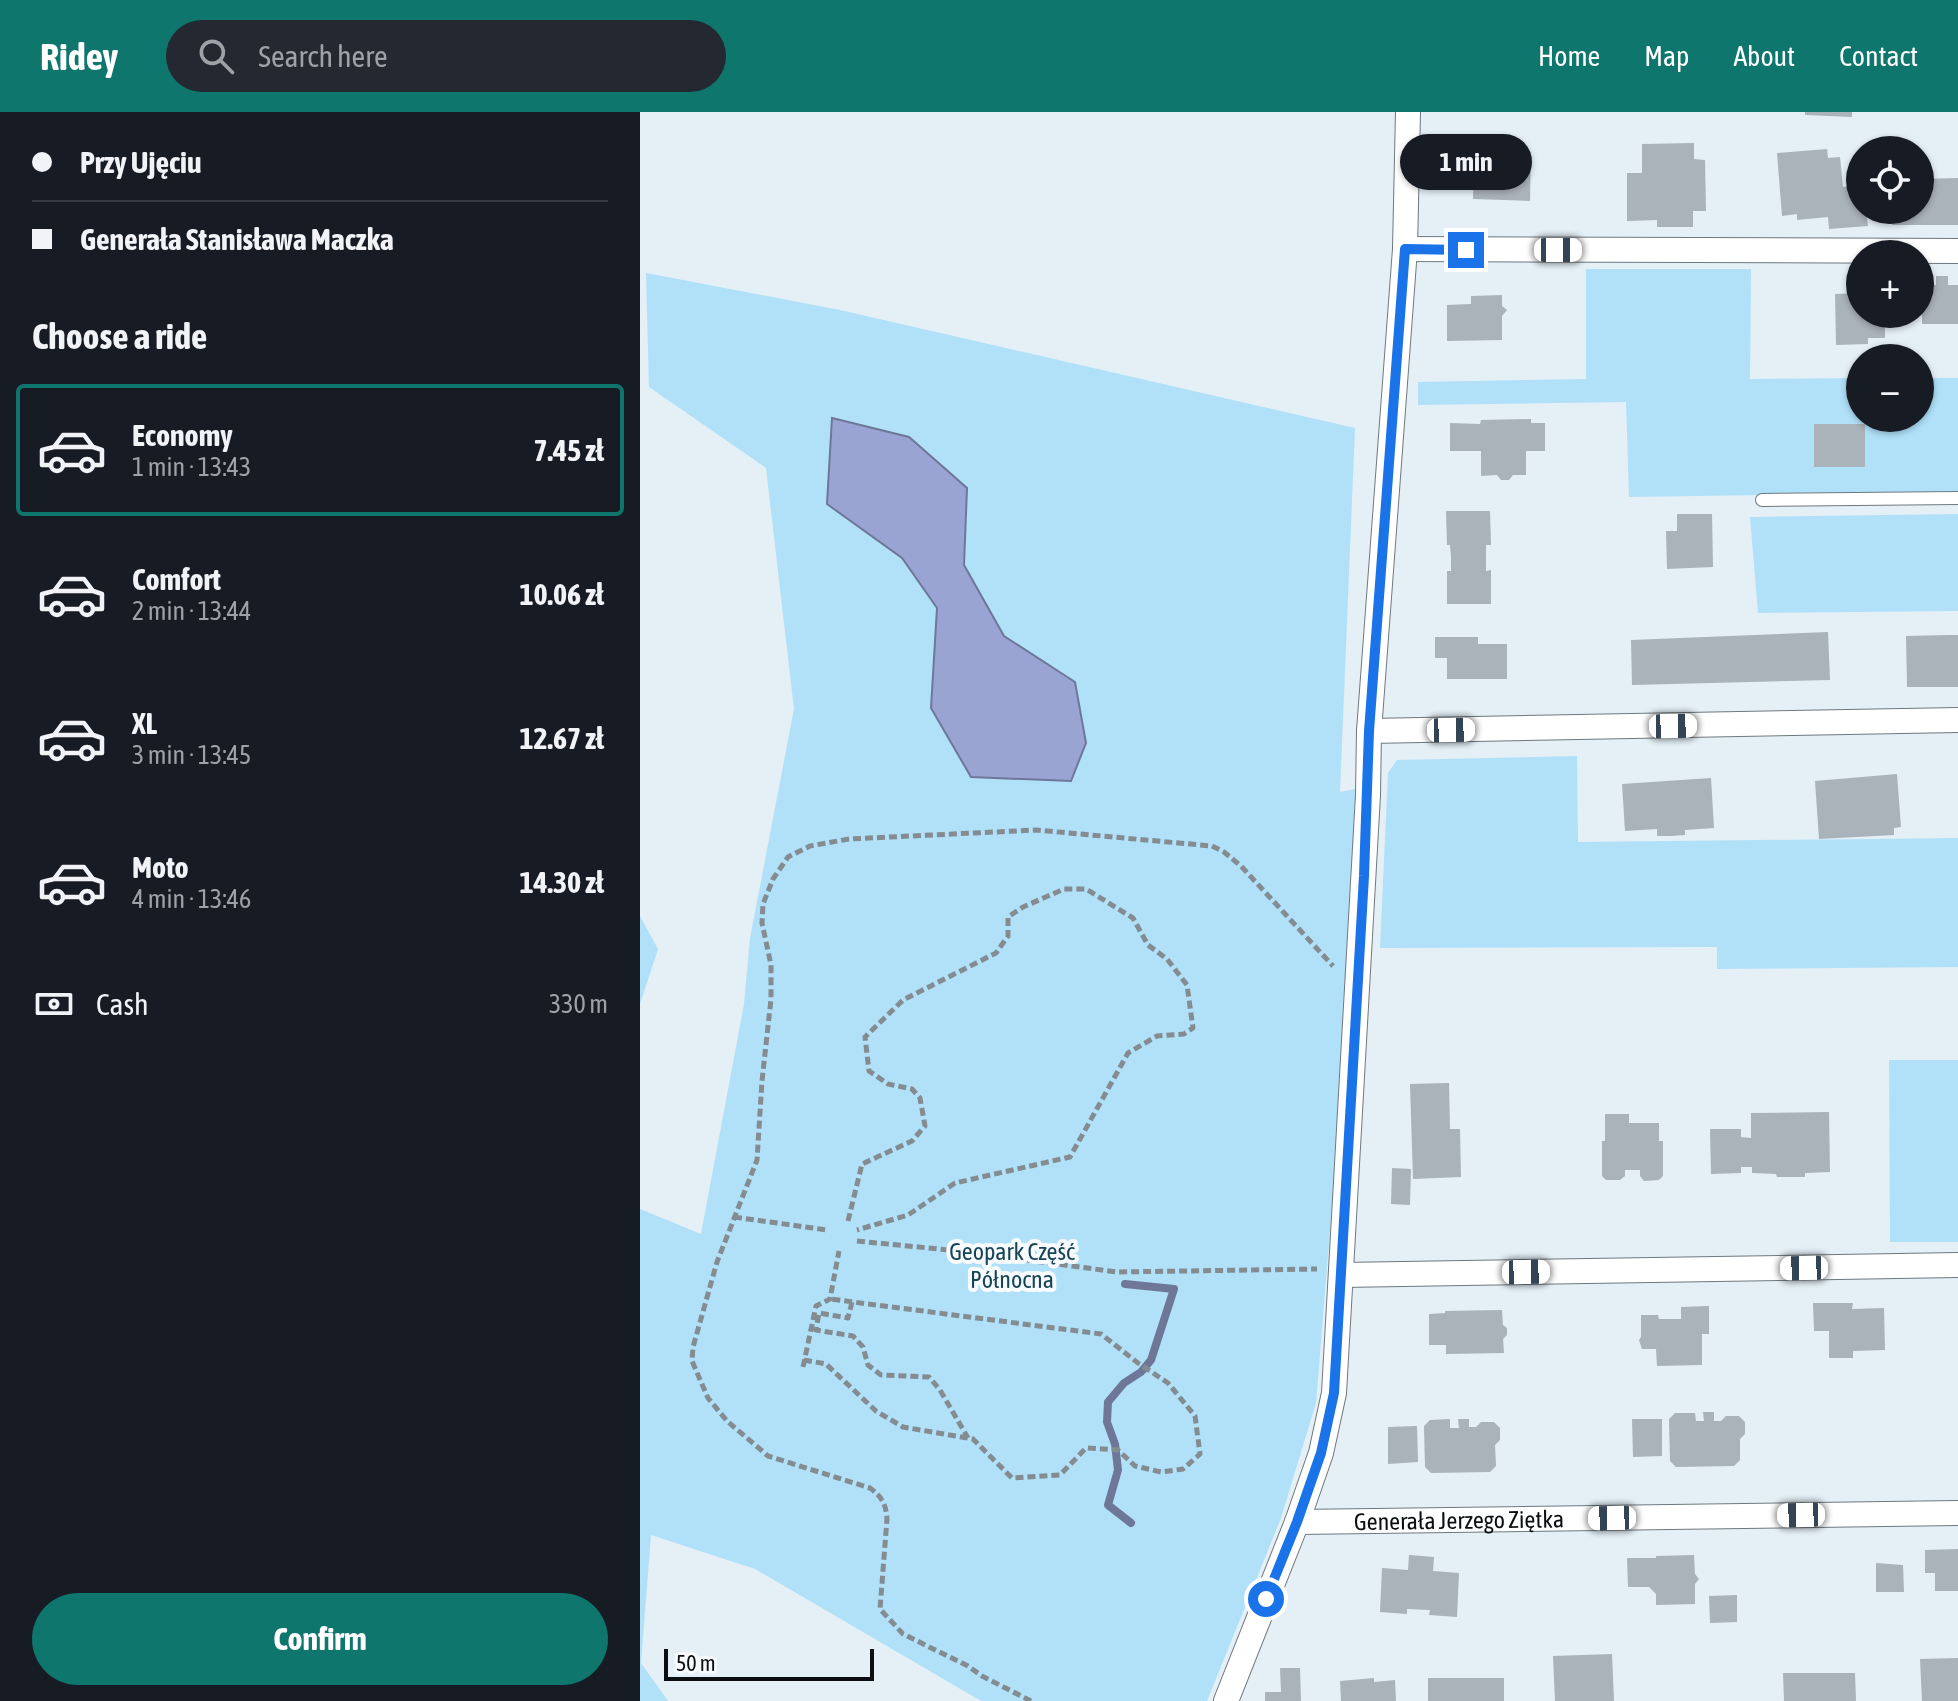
<!DOCTYPE html>
<meta charset="utf-8">
<style>
:root{--surface:#171b24;--page:#242831;--text:#f1f3f6;--muted:#9ea1a6;--line:#363941;--accent:#0f766e}
body{margin:0;font-family:"Asap Condensed",sans-serif;background:var(--page);color:var(--text);height:100vh;display:flex;flex-direction:column;font-size:30px;white-space:nowrap}
*{box-sizing:border-box;margin:0}
p{font-size:26px;color:var(--muted)}
.icon{flex:none;width:44px;height:44px;fill:none;stroke:currentColor;stroke-width:2;stroke-linecap:round;stroke-linejoin:round}
.map{position:relative;flex:1;overflow:hidden}
.drawer{display:flex;flex-direction:column;background:var(--surface);width:640px}
.drawer>*{flex:none}
.hud{display:grid;align-content:center;height:176px;padding:0 32px;background:var(--surface)}
.tools{position:absolute;left:1206px;top:24px;display:grid;gap:16px}
.tools a{display:grid;place-items:center;width:88px;height:88px;border-radius:50%;background:var(--surface);box-shadow:0 2px 6px #0004;font-size:40px}
.scale{position:absolute;left:24px;bottom:20px;width:210px;box-sizing:border-box;padding-left:8px;border:4px solid #0b0f11;border-top:0;font-size:22px;line-height:28px;white-space:nowrap;color:#0b0f11;-webkit-text-stroke:6px #f7fbfe;paint-order:stroke}
.end{position:absolute;width:36px;height:36px;margin:-18px;border:10px solid #1a73e8;background:#fff;box-shadow:0 0 0 4px #fff}
.from{border-radius:50%}
.bubble{position:absolute;height:56px;border-radius:28px;background:var(--surface);box-shadow:0 2px 6px #0004;font-size:26px;font-weight:700;line-height:56px;text-align:center}
.car{position:absolute;width:24px;height:48px;margin:-24px -12px;border-radius:10px;box-shadow:0 0 6px 2px #0007;background:linear-gradient(#fff 24%,#345 0 40%,#fff 0 76%,#345 0 86%,#fff 0)}
.hud b{display:flex;align-items:center;gap:28px;height:76px;font-size:30px}
.hud b+b{border-top:2px solid var(--line)}
.hud i{width:20px;height:20px;background:var(--text)}
ul{padding:0;list-style:none}
li{display:flex;align-items:center;gap:24px;height:132px;margin:0 16px 12px;padding:0 16px;border:4px solid transparent;border-radius:8px}
li div{flex:1}
li b{display:block;font-size:30px}
li em{font-style:normal;font-weight:700}
li.selected{border-color:var(--accent)}
li>.icon{width:72px;height:72px;stroke-width:1.5}
h2{padding:0 32px;font-size:36px;line-height:96px}
.pay{display:flex;align-items:center;gap:20px;height:88px;padding:0 32px;font-size:30px}
.pay p{margin-inline-start:auto}
.cta{display:flex;gap:16px;margin-top:auto;padding:16px 32px}
.cta a{flex:1;height:92px;border-radius:48px;background:var(--accent);color:#fff;font-size:32px;font-weight:700;line-height:92px;text-align:center}
header{display:flex;align-items:center;gap:48px;box-sizing:border-box;height:112px;padding:0 40px;background:var(--accent);color:#fff}
header strong{font-size:38px}
nav{display:flex;gap:44px;margin-inline-start:auto;font-size:28px}
.search{width:560px;height:72px;background:var(--page);display:flex;align-items:center;gap:20px;box-sizing:border-box;padding:0 28px;border-radius:44px;color:var(--muted);font-size:30px}
main{display:flex;flex:1;min-height:0}
.map>svg:first-child{display:block}
.green{fill:#b0e1f9}
.water{fill:#9aa4d2;stroke:#6f7798;stroke-width:2}
.lines{fill:none;stroke-linecap:round;stroke-linejoin:round}
.stream{stroke:#6f7798;stroke-width:8}
.building{fill:#aab2ba}
.service-casing{stroke:#6e797e;stroke-width:14}
.minor-casing{stroke:#6e797e;stroke-width:26}
.path{stroke:#848c91;stroke-width:5;stroke-dasharray:8 4;stroke-linecap:butt}
.service{stroke:#fff;stroke-width:12}
.minor{stroke:#fff;stroke-width:24}
.route{stroke:#1a73e8;stroke-width:10}
.labels{text-anchor:middle;dominant-baseline:central;stroke-width:8;stroke-linejoin:round;paint-order:stroke}
.park-label{font-size:24px;fill:#164457;stroke:#f7fbfe}
.street-label{font-size:24px;fill:#0b0f11;stroke:#f7fbfe}
</style>
<header>
<strong>Ridey</strong>
<div class="search"><svg class="icon" aria-label="search" viewBox="0 0 24 24"><circle cx="10" cy="10" r="6"/><path d="M15 15l6 6"/></svg>Search here</div>
<nav><a>Home</a><a>Map</a><a>About</a><a>Contact</a></nav>
</header>
<main>
<section class="drawer">
<div class="hud">
<b><i class="from"></i>Przy Ujęciu</b>
<b><i></i>Generała Stanisława Maczka</b>
</div>
<h2>Choose a ride</h2>
<ul>
<li class="selected"><svg class="icon" aria-label="car" viewBox="0 0 24 24"><path d="M5 17H2v-5l4-1 3-4h7l3 4 3 1v5h-3M9 17h6M6 11h13"/><circle cx="7" cy="17" r="2"/><circle cx="17" cy="17" r="2"/></svg><div><b>Economy</b><p>1 min · 13:43</p></div><em>7.45 zł</em></li>
<li><svg class="icon" aria-label="car" viewBox="0 0 24 24"><path d="M5 17H2v-5l4-1 3-4h7l3 4 3 1v5h-3M9 17h6M6 11h13"/><circle cx="7" cy="17" r="2"/><circle cx="17" cy="17" r="2"/></svg><div><b>Comfort</b><p>2 min · 13:44</p></div><em>10.06 zł</em></li>
<li><svg class="icon" aria-label="car" viewBox="0 0 24 24"><path d="M5 17H2v-5l4-1 3-4h7l3 4 3 1v5h-3M9 17h6M6 11h13"/><circle cx="7" cy="17" r="2"/><circle cx="17" cy="17" r="2"/></svg><div><b>XL</b><p>3 min · 13:45</p></div><em>12.67 zł</em></li>
<li><svg class="icon" aria-label="car" viewBox="0 0 24 24"><path d="M5 17H2v-5l4-1 3-4h7l3 4 3 1v5h-3M9 17h6M6 11h13"/><circle cx="7" cy="17" r="2"/><circle cx="17" cy="17" r="2"/></svg><div><b>Moto</b><p>4 min · 13:46</p></div><em>14.30 zł</em></li>
</ul>
<div class="pay"><svg class="icon" aria-label="cash" viewBox="0 0 24 24"><path d="M3 7h18v10H3z"/><circle cx="12" cy="12" r="2"/></svg>Cash<p>330 m</p></div>
<div class="cta"><a>Confirm</a></div>
</section>
<div class="map">
<svg width="1318" height="1589" viewBox="0 0 1318 1589">
<rect width="100%" height="100%" fill="#e4eff6"/>
<!-- green -->
<path class="green" d="M946 157H1111L1110 267 1220 266V306H1280V266H1318V380L989 385 986 290 778 293V270L946 267Z
M6 161 200 198 715 316 700 680 726 675 676 1291 641 1406 567 1589H341L115 1457 11 1423 1 1551 28 1589H0V1097L61 1122 104 892 110 826 154 597 126 356 9 275Z
M1318 402V499L1118 501 1110 405Z
M937 644 938 730 1318 726V855L1077 857V835L740 836 748 661 757 648Z
M0 804 18 837 0 892Z
M1249 948H1318V1130H1250Z"/>
<!-- water -->
<path class="water" d="M192 306 269 325 327 376 324 453 364 524 435 570 446 631 431 669 331 665 291 596 297 496 262 446 187 392Z"/>
<g class="lines">
<!-- stream -->
<path class="stream" d="M485 1172 534 1177 511 1248 501 1260 484 1271 468 1290 467 1310 475 1332 478 1358 468 1393 491 1411"/>
</g>
<!-- building -->
<path class="building" d="M1165 0H1212V5L1165 3Z
M1054 31V47L1065 48 1066 99H1053V115H1017V108L987 109V61H1002V32Z
M1187 37 1188 46 1200 45 1203 75 1220 73V98H1226L1228 114 1189 117 1188 105 1157 108V102L1142 104 1137 41Z
M834 38 891 40 890 89 833 87Z
M1318 66V113H1252V98H1280V67Z
M1296 164H1308V173H1318V212H1282V173H1296Z
M1220 181V202H1245V226H1228V232L1196 233 1195 182Z
M862 183V194L867 198 862 204V228L807 229V193L831 192V184Z
M891 307V311H905V339H886V363H873L869 368H861L857 363 841 364V339H810V311L840 312 841 308Z
M1174 312H1225V355H1174Z
M806 399H850L851 433H846V459L851 458V492H807V459H811V445L810 433H807Z
M1037 402H1072L1073 455 1027 457 1026 419H1037Z
M1188 520 1190 568 992 573 991 528Z
M1309 523H1318V575H1267L1266 524Z
M795 525H838V532H867V567H807V546H795Z
M1257 662 1261 715 1254 716V723L1179 727 1175 669Z
M1071 666 1074 716 1045 718V723L1031 724H1017V717L985 719 982 672Z
M809 971 810 1017H820L821 1065 773 1067 770 972Z
M1189 1000 1190 1060 1165 1061V1065H1137L1136 1062 1112 1061V1055H1101V1061L1071 1062 1070 1017H1101V1025L1111 1026V1001Z
M965 1002H989V1011H1019V1029H1023V1064L1019 1068 1004 1069 1000 1064V1058H985V1064L980 1068H966L962 1064V1029H965Z
M752 1056 771 1057 770 1093 751 1092Z
M1173 1191H1213L1212 1197 1244 1196 1245 1238 1213 1239V1246H1189V1219H1174Z
M1069 1194V1222H1062V1253L1017 1254 1016 1237H1002L999 1228 1001 1225V1203H1018L1019 1207H1041V1195Z
M862 1198 863 1213 867 1216V1223L863 1227 864 1241 806 1242V1233H789V1202L805 1201V1199Z
M1063 1300H1074V1309H1081L1086 1304H1099L1105 1310V1322L1100 1327V1348L1094 1354 1036 1355 1030 1349 1029 1307 1035 1301H1055L1056 1309H1064Z
M810 1307V1316H819L818 1307H829V1315H836L841 1310H854L860 1316V1328L855 1333 856 1354 850 1360 791 1361 785 1355 784 1314 790 1308Z
M992 1307H1022V1344L993 1345Z
M777 1314 778 1350 748 1352V1315Z
M1318 1437V1479H1295V1461H1285V1438Z
M769 1443 794 1445 793 1459 819 1461 817 1505 789 1503 790 1498 767 1497V1502L740 1500 742 1456 768 1458Z
M1054 1443 1055 1462 1059 1467 1055 1472V1492L1016 1493V1482L1009 1475H988L987 1446H1016V1444Z
M1236 1451 1263 1453 1264 1480H1236Z
M1097 1483V1510L1070 1511 1069 1484Z
M972 1542 974 1589H915L913 1544Z
M1318 1546V1589H1282L1280 1547Z
M640 1556H660L661 1589H625V1580H641Z
M1143 1561H1215L1216 1589H1144Z
M734 1566V1570L755 1568 756 1589H701L700 1569Z
M788 1566H864V1589H788Z"/>
<g class="lines">
<defs>
<path id="service" d="M1122 388 1318 386"/>
<g id="minor">
<path d="M765 137 1318 139"/>
<path d="M729 619 1318 608"/>
<path d="M701 1163 1318 1153"/>
<path id="s1" d="M657 1410 1318 1401"/>
<path d="M586 1589 657 1410 681 1341 694 1281 728 683 729 619 765 137 768 0"/>
</g>
</defs>
<!-- service casing -->
<use href="#service" class="service-casing"/>
<!-- minor casing -->
<use href="#minor" class="minor-casing"/>
<!-- path -->
<path class="path" d="M94 1105 187 1118
M208 1109 222 1052 272 1029 285 1014 280 986 272 977 248 972 229 959 225 925 263 888 356 841 368 824V805L383 795 424 777H446L493 806 508 833 527 847 547 873 553 916 544 922 517 924 488 941 430 1045 315 1071 268 1103 217 1118
M217 1129 319 1139 477 1160 677 1157
M212 1190 208 1206 179 1201 176 1218 213 1224 223 1235 228 1253 241 1263 289 1265 300 1278 328 1326
M164 1248 186 1252 236 1299 263 1315 333 1327 372 1366 420 1363 446 1336 478 1338 495 1354 521 1360 543 1357 560 1342 555 1304 528 1271 498 1251 461 1222 190 1187
M163 1255 176 1194 190 1187 199 1139
M391 1589 342 1564 328 1554 263 1522 240 1497 247 1407C246 1392 242 1385 230 1376L128 1344 87 1309 68 1286 52 1249 53 1235 77 1150 117 1048 122 969 131 887V853L122 811 123 792 133 767 148 745 170 734 209 727 396 718 572 734 584 740 601 754 693 854"/>
<!-- service -->
<use href="#service" class="service"/>
<!-- minor -->
<use href="#minor" class="minor"/>
</g>
<g class="lines">
<!-- route -->
<path class="route" d="M626 1487 657 1410 681 1341 694 1281 724 764 729 619 765 137 826 138"/>
</g>
<g class="labels">
<!-- park labels -->
<g class="park-label">
<text x="372" y="1139">Geopark Część<tspan x="372" dy="28">Północna</tspan></text>
</g>
<!-- street labels -->
<g class="street-label">
<text stroke="none"><textPath href="#s1" startOffset="162">Generała Jerzego Ziętka</textPath></text>
</g>
</g>
</svg>
<div class="tools">
<a><svg class="icon" aria-label="locate" viewBox="0 0 24 24"><circle cx="12" cy="12" r="6"/><path d="M12 2v4M12 18v4M2 12h4M18 12h4"/></svg></a>
<a>+</a>
<a>−</a>
</div>
<div class="scale">50 m</div>
<i class="end from" style="left:626px;top:1487px"></i>
<i class="end" style="left:826px;top:138px"></i>
<div class="bubble" style="left:760px;top:22px;width:132px">1 min</div>
<i class="car" style="left:918px;top:138px;rotate:90deg"></i>
<i class="car" style="left:1033px;top:614px;rotate:89deg"></i>
<i class="car" style="left:811px;top:618px;rotate:89deg"></i>
<i class="car" style="left:1164px;top:1156px;rotate:269deg"></i>
<i class="car" style="left:886px;top:1160px;rotate:89deg"></i>
<i class="car" style="left:1161px;top:1403px;rotate:269deg"></i>
<i class="car" style="left:972px;top:1406px;rotate:269deg"></i>
</div>
</main>
